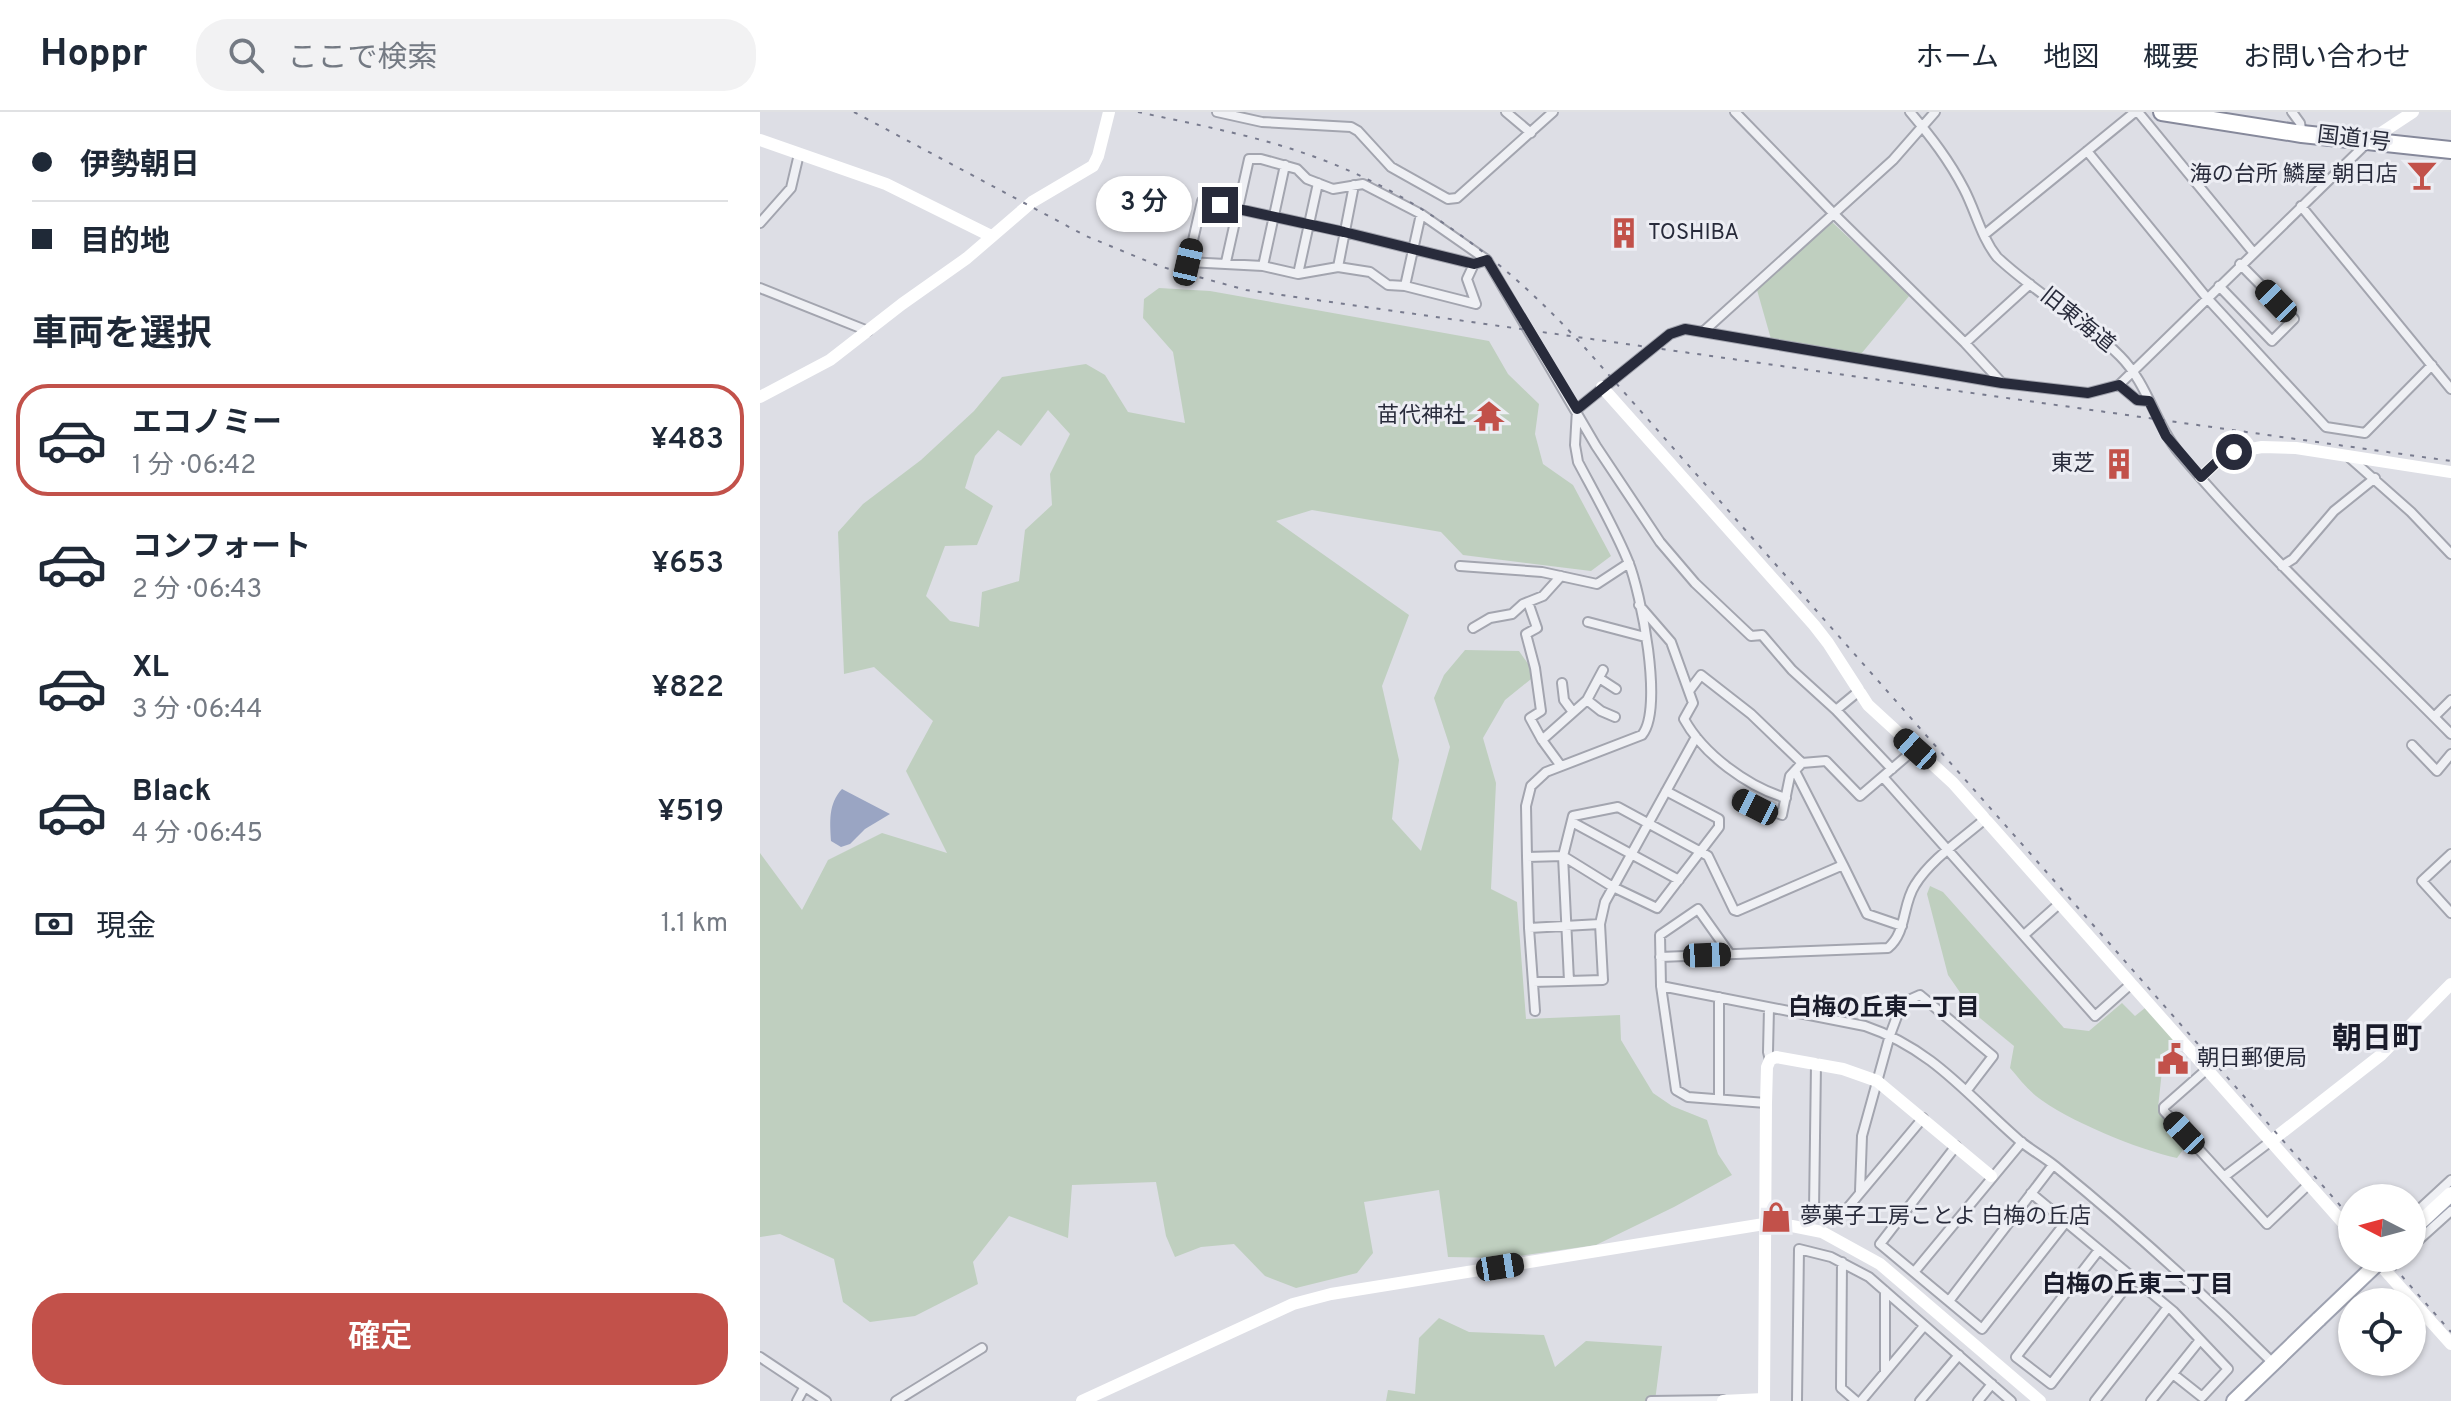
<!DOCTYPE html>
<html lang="ja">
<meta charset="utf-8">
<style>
:root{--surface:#fff;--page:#f2f2f3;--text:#1f2937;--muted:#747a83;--line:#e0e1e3;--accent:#c2514a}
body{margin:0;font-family:Overpass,"Noto Sans JP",sans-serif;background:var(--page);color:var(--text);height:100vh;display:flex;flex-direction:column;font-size:30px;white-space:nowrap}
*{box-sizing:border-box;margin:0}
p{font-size:26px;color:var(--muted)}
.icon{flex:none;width:44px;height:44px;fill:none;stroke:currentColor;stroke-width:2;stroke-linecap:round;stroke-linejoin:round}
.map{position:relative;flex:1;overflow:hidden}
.details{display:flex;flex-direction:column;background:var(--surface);width:760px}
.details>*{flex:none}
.top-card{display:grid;align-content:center;height:176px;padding:0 32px;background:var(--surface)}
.needle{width:52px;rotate:276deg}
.tools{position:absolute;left:1578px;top:1072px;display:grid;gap:16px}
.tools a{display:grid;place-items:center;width:88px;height:88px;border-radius:50%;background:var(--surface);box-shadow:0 2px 6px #0004;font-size:40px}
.end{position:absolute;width:36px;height:36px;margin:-18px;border:10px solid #282b3b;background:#fff;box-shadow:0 0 0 4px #fff}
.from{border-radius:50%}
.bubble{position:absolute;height:56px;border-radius:28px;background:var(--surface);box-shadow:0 2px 6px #0004;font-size:26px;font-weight:600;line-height:56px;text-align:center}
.car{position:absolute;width:24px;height:48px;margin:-24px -12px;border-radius:10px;box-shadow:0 0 6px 2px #0007;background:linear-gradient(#222 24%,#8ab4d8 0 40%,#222 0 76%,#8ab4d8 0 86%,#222 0)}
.top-card b{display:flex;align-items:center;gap:28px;height:76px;font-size:30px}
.top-card b+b{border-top:2px solid var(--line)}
.top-card i{width:20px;height:20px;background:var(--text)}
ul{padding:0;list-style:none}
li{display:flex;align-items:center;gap:24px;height:112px;margin:0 16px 12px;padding:0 16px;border:4px solid transparent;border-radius:32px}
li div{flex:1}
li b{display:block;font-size:30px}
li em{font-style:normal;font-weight:600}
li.on{border-color:var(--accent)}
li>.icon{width:72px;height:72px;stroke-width:1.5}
h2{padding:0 32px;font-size:36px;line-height:96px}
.pay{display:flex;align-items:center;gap:20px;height:88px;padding:0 32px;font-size:30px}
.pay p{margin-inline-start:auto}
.cta{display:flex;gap:16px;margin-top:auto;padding:16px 32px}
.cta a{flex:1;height:92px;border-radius:32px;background:var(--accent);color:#fff;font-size:32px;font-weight:600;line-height:92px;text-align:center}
header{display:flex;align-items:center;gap:48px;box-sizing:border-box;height:112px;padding:0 40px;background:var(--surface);border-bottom:2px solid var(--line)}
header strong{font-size:38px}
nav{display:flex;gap:44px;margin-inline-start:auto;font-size:28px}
.search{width:560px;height:72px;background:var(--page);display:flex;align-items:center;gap:20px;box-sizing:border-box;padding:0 28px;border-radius:32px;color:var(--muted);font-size:30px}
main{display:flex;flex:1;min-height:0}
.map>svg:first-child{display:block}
.green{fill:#bfcfbf;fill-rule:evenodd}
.water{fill:#9aa5c3}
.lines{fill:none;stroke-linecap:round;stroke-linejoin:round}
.street-casing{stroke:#a3a5af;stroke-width:12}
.primary-casing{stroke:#9da1b0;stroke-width:18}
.highway-casing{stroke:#86899b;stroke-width:20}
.street{stroke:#eff0f4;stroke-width:8}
.secondary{stroke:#fff;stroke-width:12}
.primary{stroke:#fff;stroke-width:14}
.highway{stroke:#fff;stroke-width:16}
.rail{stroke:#787b8e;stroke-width:2;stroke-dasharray:4 8;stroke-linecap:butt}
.primary-bridge-casing{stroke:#9da1b0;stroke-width:18;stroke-linecap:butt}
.primary-bridge{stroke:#fff;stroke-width:14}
.route{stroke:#282b3b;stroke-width:10}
.labels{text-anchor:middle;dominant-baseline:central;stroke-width:6;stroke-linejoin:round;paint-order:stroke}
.street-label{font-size:22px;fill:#282b3b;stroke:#ecedf3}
.poi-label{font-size:22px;fill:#282b3b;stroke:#ecedf3;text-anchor:end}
.neighbourhood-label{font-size:24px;font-weight:bold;fill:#1a1c2b;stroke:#ecedf3}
.district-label{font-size:30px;font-weight:bold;fill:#1a1c2b;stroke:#ecedf3}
</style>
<header>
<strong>Hoppr</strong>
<div class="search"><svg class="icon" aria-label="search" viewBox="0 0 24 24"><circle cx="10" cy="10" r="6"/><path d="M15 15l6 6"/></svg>ここで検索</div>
<nav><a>ホーム</a><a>地図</a><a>概要</a><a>お問い合わせ</a></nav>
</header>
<main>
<section class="details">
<div class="top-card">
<b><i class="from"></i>伊勢朝日</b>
<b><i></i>目的地</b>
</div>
<h2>車両を選択</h2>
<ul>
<li class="on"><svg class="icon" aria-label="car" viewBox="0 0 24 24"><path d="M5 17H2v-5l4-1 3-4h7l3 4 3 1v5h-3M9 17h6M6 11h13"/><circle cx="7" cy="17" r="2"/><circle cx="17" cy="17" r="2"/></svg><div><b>エコノミー</b><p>1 分 · 06:42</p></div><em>¥483</em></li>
<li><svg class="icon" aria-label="car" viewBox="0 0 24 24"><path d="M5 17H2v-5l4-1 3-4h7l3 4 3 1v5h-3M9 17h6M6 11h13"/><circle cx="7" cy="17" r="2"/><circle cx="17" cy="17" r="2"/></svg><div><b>コンフォート</b><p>2 分 · 06:43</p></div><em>¥653</em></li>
<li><svg class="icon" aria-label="car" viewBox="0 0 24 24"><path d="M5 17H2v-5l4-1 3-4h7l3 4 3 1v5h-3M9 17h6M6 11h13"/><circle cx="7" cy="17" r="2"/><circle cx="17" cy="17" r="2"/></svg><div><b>XL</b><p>3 分 · 06:44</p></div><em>¥822</em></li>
<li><svg class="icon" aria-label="car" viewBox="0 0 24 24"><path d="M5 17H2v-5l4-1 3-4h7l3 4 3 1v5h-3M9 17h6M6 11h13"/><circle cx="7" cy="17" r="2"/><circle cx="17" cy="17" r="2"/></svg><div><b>Black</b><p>4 分 · 06:45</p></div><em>¥519</em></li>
</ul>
<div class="pay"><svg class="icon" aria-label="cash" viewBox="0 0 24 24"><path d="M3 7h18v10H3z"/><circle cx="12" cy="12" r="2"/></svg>現金<p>1.1 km</p></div>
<div class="cta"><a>確定</a></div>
</section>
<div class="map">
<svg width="1691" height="1289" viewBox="0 0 1691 1289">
<rect width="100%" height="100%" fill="#dddee5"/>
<!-- green -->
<path class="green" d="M1072 110 1150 183 1101 242 1011 227 997 178Z
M399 176 450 179 729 229 748 262 779 292 775 322 783 352 813 373 851 444 831 459 703 443 681 420 552 398 516 409 649 503 622 574 639 648 632 707 661 739 690 635 674 586 684 563 705 538 759 539 776 563 745 588 723 626 736 671 731 777 757 790 766 907 860 903 861 928 893 981 912 994 947 1008 958 1042 972 1063 914 1095 836 1133 744 1146 688 1145 679 1078 604 1090 613 1141 597 1161 536 1176 505 1164 474 1132 441 1135 415 1145 406 1124 396 1070 312 1073 308 1126 249 1104 213 1150 218 1172 155 1204 110 1210 83 1190 74 1147 20 1122 0 1125V741L42 798 68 748 122 721 187 741 146 659 173 609 114 555 84 562 78 420 103 392 161 348 214 299 242 265 326 252 345 263 368 300 425 311 413 240 383 206 384 187ZM288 298 310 322 290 362 292 393 265 418 259 469 222 480 219 515 190 509 166 484 185 434 217 433 233 394 205 376 215 344 238 318 261 334Z
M1170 774 1183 780 1304 916 1329 919 1362 891 1375 904 1385 896 1418 932 1403 949 1398 996 1425 1035 1417 1046C1379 1038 1306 1008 1276 984 1266 976 1258 965 1250 956L1254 934 1215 902 1188 863 1167 782Z
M679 1206 709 1220 784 1223 795 1255 826 1229 902 1234 895 1289H626L628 1278 655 1282 659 1226Z"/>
<!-- water -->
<path class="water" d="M82 677 130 702 105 717 90 732 81 735 71 729C70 710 68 692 82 677Z"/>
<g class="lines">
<defs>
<path id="street" d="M457 0 502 10 591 15 598 19 631 55 688 87 697 86 793 0
M746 0 771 21
M975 0 1075 103 1205 231 1270 172
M1150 0C1171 25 1189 48 1204 77 1216 100 1221 125 1237 145 1275 181 1323 207 1360 244 1388 272 1395 312 1420 342 1504 441 1600 530 1691 622
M1378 0 1493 140
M1532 0 1540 11 1542 22
M1327 39 1447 186 1566 315 1605 321 1672 253
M1541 94 1691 277
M0 111 31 76 39 42
M1224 123 1375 0
M466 150 489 47H501L537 57 547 67 573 77 603 72 661 102 727 148
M714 152 707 167 716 192 645 174 628 173 610 160 578 155 538 162 503 154 428 150 442 89 584 120 714 152 727 148 836 334 900 430 935 471 991 524 1002 523 1032 558 1076 598 1132 657
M503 154 525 53
M578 155 594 73
M538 162 558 71
M645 174 661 102
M1459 174 1512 229 1534 207 1480 152
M0 176 108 219
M944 219 1133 48 1175 0
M1205 231 1241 270
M1359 273 1377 288 1389 289
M1590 346 1651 400 1691 442
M700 454 782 460 837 472 869 451
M1522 454 1533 447 1574 399 1615 366
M768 490 777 516 766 522 775 556 781 599 770 606 782 628 801 654
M879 493 911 530 933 591 924 607C943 642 988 675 1026 686
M828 510 885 525
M713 516 730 506 752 502 763 492 783 484 801 464
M839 566 856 577
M802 571 804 588 813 600
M929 579 941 563 991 602 1042 651
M827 588 841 599 855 605
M1076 598 1099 579
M1674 605 1691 588
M782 628 827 588 843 558
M1652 633 1677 659 1691 642
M1123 665 1335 904 1371 872
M978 686 1022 703 1030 664 1042 651 1066 649 1100 684 1155 637
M812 710 919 768
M1691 742 1662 769 1691 801
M767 745 803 744 853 775 897 796 959 715V707L906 679
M1083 753 1107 802 1142 814
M769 816 840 812
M1264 823 1299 792
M970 842 938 797 900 823 901 874 916 978 928 985 1006 991
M900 845 1128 836C1147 820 1142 793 1155 773 1171 747 1202 727 1225 707
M809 869 803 744 813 704 858 695 941 740 948 744 974 798 977 799 1083 753 1035 659
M773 870 843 868 840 812 845 790 936 625
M901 874 1105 914C1173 937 1208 984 1260 1029 1271 1038 1284 1045 1295 1054 1371 1116 1444 1182 1513 1251
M959 885V987
M1009 896 1008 940 1010 948
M775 899 769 816 767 745 766 694 771 674 786 660 882 623C904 597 881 480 868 449 854 415 835 382 818 350L815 333 817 297 910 222 925 217 1242 271 1328 281 1359 273 1608 30
M1056 952 1054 1098 1080 1105 1163 1006
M1446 958 1404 995V999L1507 1112 1549 1072
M1196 1034 1120 1132 1222 1217 1306 1110
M1465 1064 1511 1029
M1100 1079 1102 1024 1130 923 1142 891 1160 883 1233 944 1207 978
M1271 1081 1413 1199 1468 1257 1442 1285 1413 1262
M1652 1104 1691 1068
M1652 1134 1691 1099
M1339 1138 1256 1245 1291 1272 1373 1166
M1082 1150 1081 1276 1096 1289
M1155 1159 1262 1030
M1125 1179V1260
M1189 1189 1293 1053
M0 1245 66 1289
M37 1289 44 1276
M136 1289 222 1236
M891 1289 963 1288
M1037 1289 1039 1137 1071 1145 1109 1165 1251 1289
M1101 1289 1164 1214
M1160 1289 1199 1243
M1218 1289 1232 1272
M1335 1289 1408 1195
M1391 1289 1440 1228"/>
<path id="primary" d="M1652 1118 1691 1082
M1474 1289 1559 1207"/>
<path id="highway" d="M1402 0 1542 22 1691 38"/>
</defs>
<!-- street casing -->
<use href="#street" class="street-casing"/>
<!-- primary casing -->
<use href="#primary" class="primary-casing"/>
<!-- highway casing -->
<use href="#highway" class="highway-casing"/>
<!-- street -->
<use href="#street" class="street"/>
<!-- secondary -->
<path class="secondary" d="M0 28 126 72 231 124
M1609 29 1653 0
M842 275 1054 513 1068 531 1108 593 1193 671 1592 1121
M0 285 70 248 142 192 207 146 272 90 333 54 338 44 349 0
M1441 365 1459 348 1474 340 1502 335 1536 336 1691 360
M1511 1029 1621 943 1691 872
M1614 1146 1691 1232
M322 1289 533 1192 571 1182 1004 1112 1032 1114 1062 1120 1120 1152 1280 1289
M963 1289 1003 1287
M1004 1289 1006 991 1007 955 1010 948 1016 945 1083 957 1117 969 1231 1064"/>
<!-- primary -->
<use href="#primary" class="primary"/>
<!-- highway -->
<use href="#highway" class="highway"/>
<!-- rail -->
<path class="rail" d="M94 0 326 124 399 154 486 178 1691 349
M378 0C438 13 498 24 555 45 662 84 751 154 826 237L1592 1107
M1626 1146 1691 1220"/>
<defs>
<path id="primary-bridge" d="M1559 1207 1623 1146"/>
</defs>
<!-- primary-bridge casing -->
<use href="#primary-bridge" class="primary-bridge-casing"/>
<!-- primary-bridge -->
<use href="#primary-bridge" class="primary-bridge"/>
</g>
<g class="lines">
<!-- route -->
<path class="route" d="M460 93 584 120 714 152 727 148 817 297 910 222 925 217 1242 271 1328 281 1359 273 1377 288 1389 289 1406 324 1441 365 1459 348 1474 340"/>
</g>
<!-- icons -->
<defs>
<symbol id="bar-bare" viewBox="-9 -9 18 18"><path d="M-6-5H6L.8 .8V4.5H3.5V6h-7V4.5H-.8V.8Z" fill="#c2514a" stroke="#ecedf3" stroke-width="2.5" paint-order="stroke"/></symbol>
<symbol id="building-bare" viewBox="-9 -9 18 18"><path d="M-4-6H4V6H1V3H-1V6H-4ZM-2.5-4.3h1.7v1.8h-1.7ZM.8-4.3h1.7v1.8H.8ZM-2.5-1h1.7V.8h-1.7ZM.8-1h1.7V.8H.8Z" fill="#c2514a" stroke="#ecedf3" stroke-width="2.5" paint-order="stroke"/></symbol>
<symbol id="temple-bare" viewBox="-9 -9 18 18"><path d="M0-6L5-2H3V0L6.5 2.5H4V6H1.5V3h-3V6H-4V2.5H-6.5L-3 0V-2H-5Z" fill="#c2514a" stroke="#ecedf3" stroke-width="2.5" paint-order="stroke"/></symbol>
<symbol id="civic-bare" viewBox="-9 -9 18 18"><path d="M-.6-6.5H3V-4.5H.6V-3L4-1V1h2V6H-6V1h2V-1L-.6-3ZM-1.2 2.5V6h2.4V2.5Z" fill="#c2514a" stroke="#ecedf3" stroke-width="2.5" paint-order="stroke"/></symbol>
<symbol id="shop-bare" viewBox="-9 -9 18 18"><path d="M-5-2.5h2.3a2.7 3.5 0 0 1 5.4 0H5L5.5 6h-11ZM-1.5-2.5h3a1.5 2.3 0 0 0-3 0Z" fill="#c2514a" stroke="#ecedf3" stroke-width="2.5" paint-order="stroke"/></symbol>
</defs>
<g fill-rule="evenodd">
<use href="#bar-bare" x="1640" y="41" width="44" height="44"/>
<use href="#building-bare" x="842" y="99" width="44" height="44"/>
<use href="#temple-bare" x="707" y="282" width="44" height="44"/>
<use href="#building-bare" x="1337" y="330" width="44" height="44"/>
<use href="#civic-bare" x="1391" y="925" width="44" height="44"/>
<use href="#shop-bare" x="994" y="1083" width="44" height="44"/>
</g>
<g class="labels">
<!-- street labels -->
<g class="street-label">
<text transform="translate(1594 28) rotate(7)">国道1号</text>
<text transform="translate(1317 209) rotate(39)">旧東海道</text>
</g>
<!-- poi labels -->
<g class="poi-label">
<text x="1638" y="63">海の台所 鱗屋 朝日店</text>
<text x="888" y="121" text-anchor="start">TOSHIBA</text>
<text x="705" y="304">苗代神社</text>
<text x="1335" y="352">東芝</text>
<text x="1437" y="947" text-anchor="start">朝日郵便局</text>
<text x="1040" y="1105" text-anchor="start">夢菓子工房ことよ 白梅の丘店</text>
</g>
<!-- neighbourhood labels -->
<g class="neighbourhood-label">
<text x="1124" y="897">白梅の丘東一丁目</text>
<text x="1378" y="1174">白梅の丘東二丁目</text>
</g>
<!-- district labels -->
<g class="district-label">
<text x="1617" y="928">朝日町</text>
</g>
</g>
</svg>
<div class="tools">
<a><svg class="needle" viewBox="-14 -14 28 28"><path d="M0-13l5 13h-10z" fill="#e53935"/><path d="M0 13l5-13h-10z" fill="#747a83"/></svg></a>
<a><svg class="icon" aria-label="locate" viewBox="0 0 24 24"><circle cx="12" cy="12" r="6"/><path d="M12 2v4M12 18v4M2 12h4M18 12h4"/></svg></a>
</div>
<i class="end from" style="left:1474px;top:340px"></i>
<i class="end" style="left:460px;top:93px"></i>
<div class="bubble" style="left:336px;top:64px;width:96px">3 分</div>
<i class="car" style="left:428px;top:150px;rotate:13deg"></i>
<i class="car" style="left:1516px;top:189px;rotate:316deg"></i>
<i class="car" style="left:1155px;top:637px;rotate:312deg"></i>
<i class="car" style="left:995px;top:695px;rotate:297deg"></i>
<i class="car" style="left:947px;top:843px;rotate:88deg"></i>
<i class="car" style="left:1424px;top:1021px;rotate:317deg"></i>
<i class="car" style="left:740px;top:1155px;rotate:81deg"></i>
</div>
</main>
